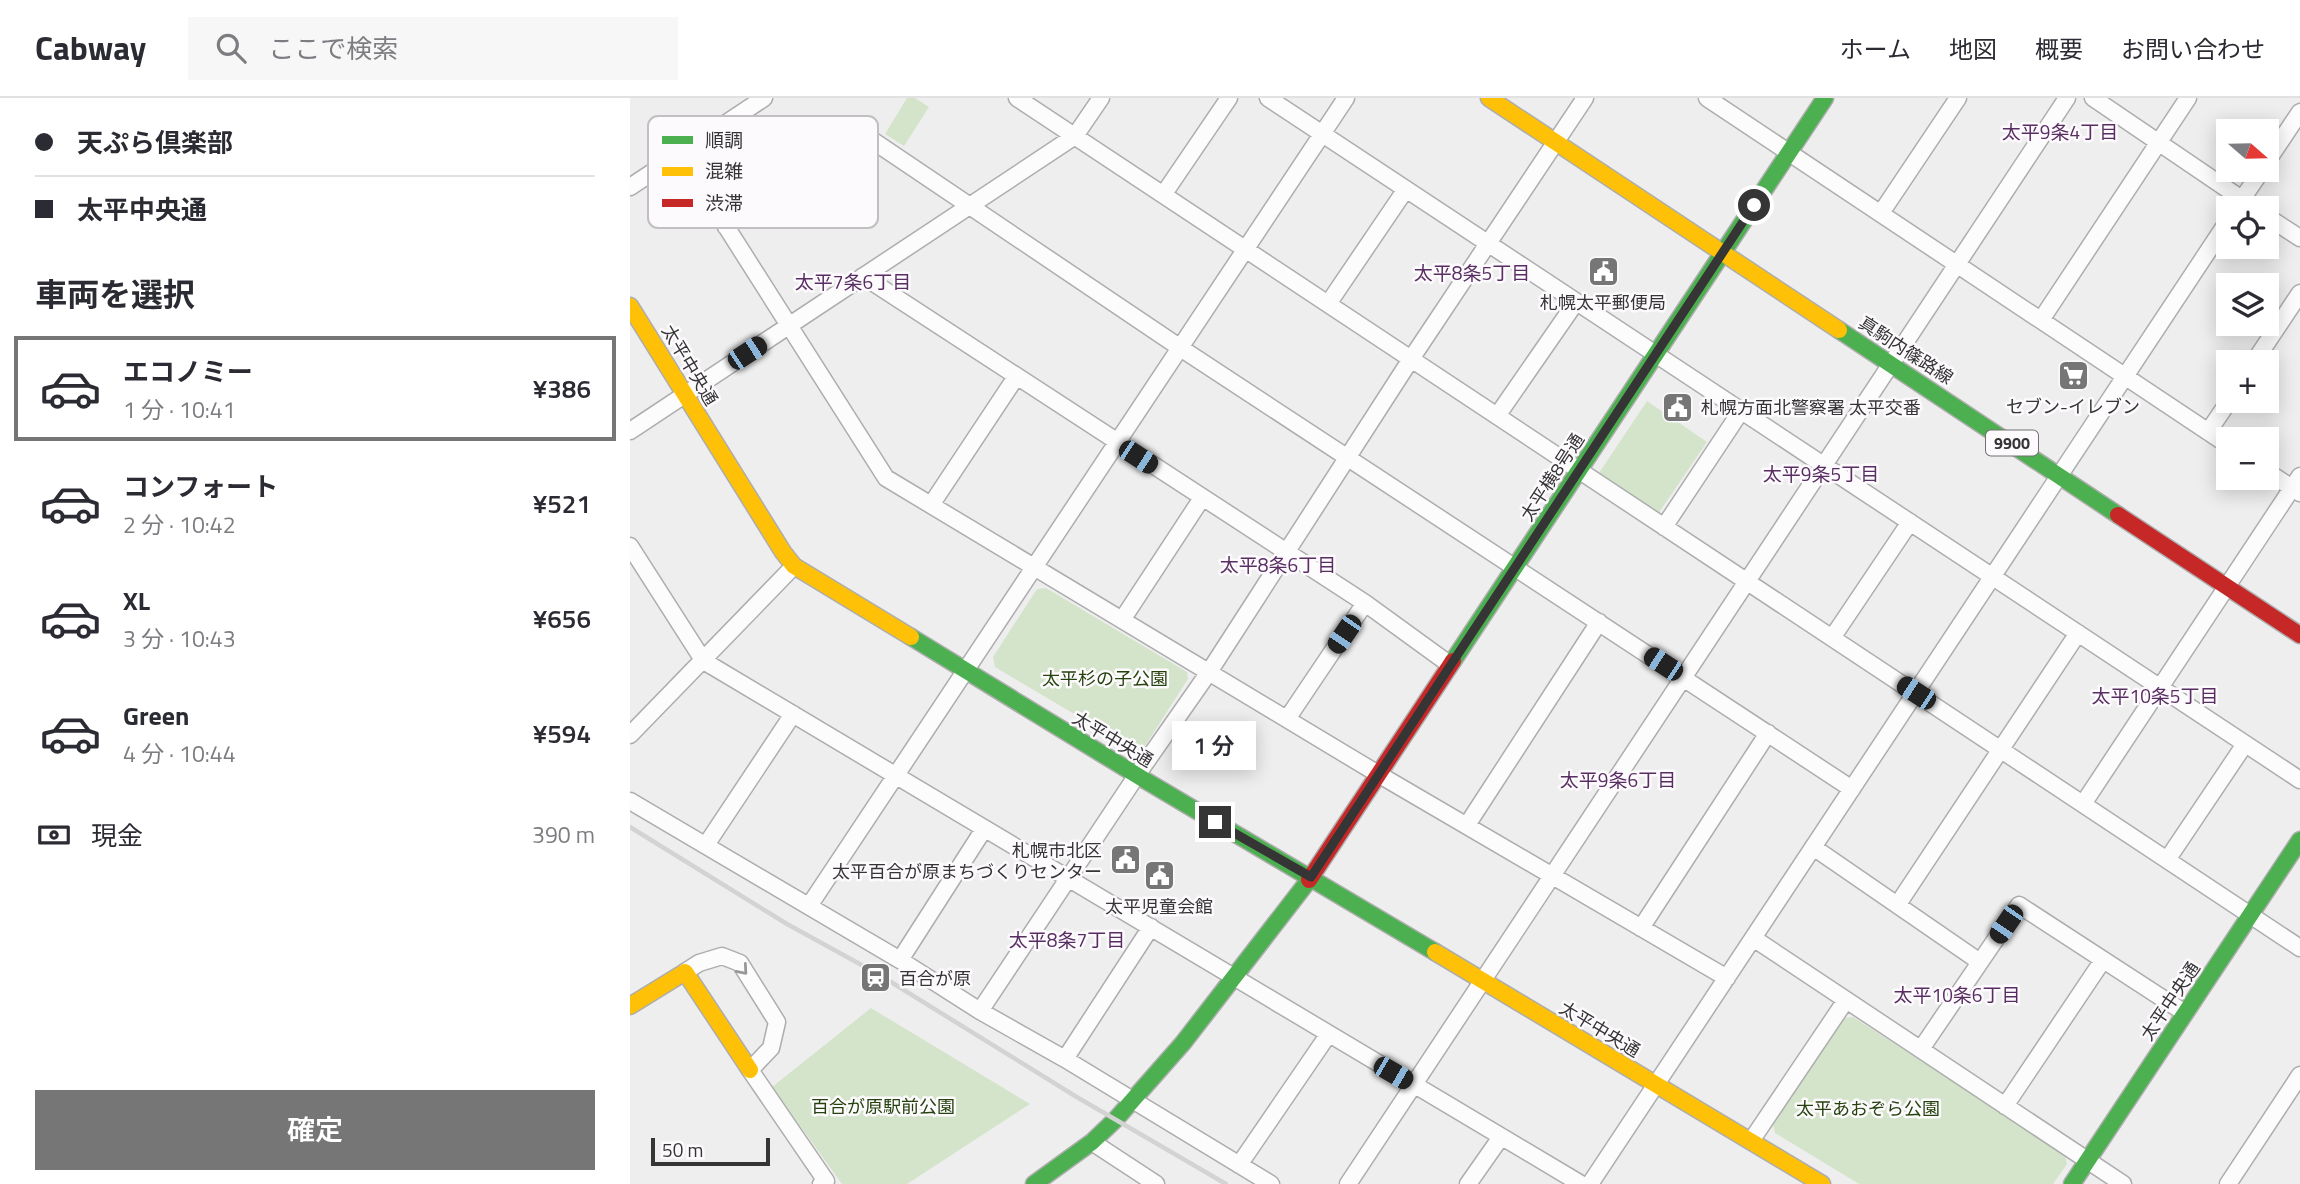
<!DOCTYPE html>
<html lang="ja">
<meta charset="utf-8">
<style>
:root{--surface:#fff;--page:#f7f7f7;--text:#2b2b33;--muted:#7c7c81;--line:#e1e1e2;--accent:#767676}
body{margin:0;font-family:"Titillium Web","Noto Sans JP",sans-serif;background:var(--page);color:var(--text);height:100vh;display:flex;flex-direction:column;font-size:26px;white-space:nowrap}
*{box-sizing:border-box;margin:0}
p{font-size:23px;color:var(--muted)}
.icon{flex:none;width:38px;height:38px;fill:none;stroke:currentColor;stroke-width:2;stroke-linecap:round;stroke-linejoin:round}
.map{position:relative;flex:1;overflow:hidden}
.sheet{display:flex;flex-direction:column;background:var(--surface);width:630px}
.sheet>*{flex:none}
.banner{display:grid;align-content:center;height:154px;padding:0 35px;background:var(--surface)}
.needle{width:46px;rotate:110deg}
.fabs{position:absolute;left:1586px;top:21px;display:grid;gap:14px}
.fabs a{display:grid;place-items:center;width:63px;height:63px;border-radius:0px;background:var(--surface);box-shadow:0 4px 18px #0003;font-size:35px}
.scale{position:absolute;left:21px;bottom:18px;width:119px;box-sizing:border-box;padding-left:7px;border:4px solid #363536;border-top:0;font-size:19px;line-height:24px;white-space:nowrap;color:#363536;-webkit-text-stroke:5px #fdfafd;paint-order:stroke}
.end{position:absolute;width:32px;height:32px;margin:-16px;border:9px solid #363536;background:#fff;box-shadow:0 0 0 4px #fff}
.from{border-radius:50%}
.bubble{position:absolute;height:49px;border-radius:0px;background:var(--surface);box-shadow:0 4px 18px #0003;font-size:23px;font-weight:600;line-height:49px;text-align:center}
.car{position:absolute;width:21px;height:42px;margin:-21px -10px;border-radius:9px;box-shadow:0 0 5px 2px #0007;background:linear-gradient(#222 24%,#8ab4d8 0 40%,#222 0 76%,#8ab4d8 0 86%,#222 0)}
.banner b{display:flex;align-items:center;gap:24px;height:66px;font-size:26px}
.banner b+b{border-top:2px solid var(--line)}
.banner i{width:18px;height:18px;background:var(--text)}
ul{padding:0;list-style:none}
li{display:flex;align-items:center;gap:21px;height:105px;margin:0 14px 10px;padding:0 21px;border:4px solid transparent;border-radius:0px}
li div{flex:1}
li b{display:block;font-size:26px}
li em{font-style:normal;font-weight:600}
li.active{border-color:var(--accent)}
li>.icon{width:63px;height:63px;stroke-width:1.5}
h2{padding:0 35px;font-size:32px;line-height:84px}
.pay{display:flex;align-items:center;gap:18px;height:77px;padding:0 35px;font-size:26px}
.pay p{margin-inline-start:auto}
.cta{display:flex;gap:14px;margin-top:auto;padding:14px 35px}
.cta a{flex:1;height:80px;border-radius:0px;background:var(--accent);color:#fff;font-size:28px;font-weight:600;line-height:80px;text-align:center}
header{display:flex;align-items:center;gap:42px;box-sizing:border-box;height:98px;padding:0 35px;background:var(--surface);border-bottom:2px solid var(--line)}
header strong{font-size:33px}
nav{display:flex;gap:38px;margin-inline-start:auto;font-size:24px}
.search{width:490px;height:63px;background:var(--page);display:flex;align-items:center;gap:18px;box-sizing:border-box;padding:0 24px;border-radius:0px;color:var(--muted);font-size:26px}
main{display:flex;flex:1;min-height:0}
.map>svg:first-child{display:block}
.green{fill:#d4e4cb}
.lines{fill:none;stroke-linecap:round;stroke-linejoin:round}
.street-casing{stroke:#adadad;stroke-width:19}
.fast-casing{stroke:#adadad;stroke-width:19}
.slow-casing{stroke:#adadad;stroke-width:19}
.jam-casing{stroke:#adadad;stroke-width:19}
.street{stroke:#fcfcfc;stroke-width:16}
.fast{stroke:#4caf50;stroke-width:16}
.slow{stroke:#ffc107;stroke-width:16}
.jam{stroke:#c62828;stroke-width:16}
.rail{stroke:#d4d3d4;stroke-width:4.5}
.oneway{stroke:#999899}
.route{stroke:#363536;stroke-width:9}
.labels{text-anchor:middle;dominant-baseline:central;stroke-width:5;stroke-linejoin:round;paint-order:stroke}
.shield{fill:#fdfafd;stroke:#727072;stroke-width:2}
.shield-label{font-size:16px;font-weight:bold;fill:#363536}
.poi-label{font-size:18px;fill:#363536;stroke:#fdfafd}
.street-label{font-size:18px;fill:#363536;stroke:#fdfafd}
.park-label{font-size:18px;fill:#25420d;stroke:#fdfafd}
.neighbourhood-label{font-size:19px;fill:#582d62;stroke:#fdfafd}
.key{fill:#fdfafd;stroke:#c1bfc1;stroke-width:2}
.key-label{font-size:19px;fill:#363536}
</style>
<header>
<strong>Cabway</strong>
<div class="search"><svg class="icon" aria-label="search" viewBox="0 0 24 24"><circle cx="10" cy="10" r="6"/><path d="M15 15l6 6"/></svg>ここで検索</div>
<nav><a>ホーム</a><a>地図</a><a>概要</a><a>お問い合わせ</a></nav>
</header>
<main>
<section class="sheet">
<div class="banner">
<b><i class="from"></i>天ぷら倶楽部</b>
<b><i></i>太平中央通</b>
</div>
<h2>車両を選択</h2>
<ul>
<li class="active"><svg class="icon" aria-label="car" viewBox="0 0 24 24"><path d="M5 17H2v-5l4-1 3-4h7l3 4 3 1v5h-3M9 17h6M6 11h13"/><circle cx="7" cy="17" r="2"/><circle cx="17" cy="17" r="2"/></svg><div><b>エコノミー</b><p>1 分 · 10:41</p></div><em>¥386</em></li>
<li><svg class="icon" aria-label="car" viewBox="0 0 24 24"><path d="M5 17H2v-5l4-1 3-4h7l3 4 3 1v5h-3M9 17h6M6 11h13"/><circle cx="7" cy="17" r="2"/><circle cx="17" cy="17" r="2"/></svg><div><b>コンフォート</b><p>2 分 · 10:42</p></div><em>¥521</em></li>
<li><svg class="icon" aria-label="car" viewBox="0 0 24 24"><path d="M5 17H2v-5l4-1 3-4h7l3 4 3 1v5h-3M9 17h6M6 11h13"/><circle cx="7" cy="17" r="2"/><circle cx="17" cy="17" r="2"/></svg><div><b>XL</b><p>3 分 · 10:43</p></div><em>¥656</em></li>
<li><svg class="icon" aria-label="car" viewBox="0 0 24 24"><path d="M5 17H2v-5l4-1 3-4h7l3 4 3 1v5h-3M9 17h6M6 11h13"/><circle cx="7" cy="17" r="2"/><circle cx="17" cy="17" r="2"/></svg><div><b>Green</b><p>4 分 · 10:44</p></div><em>¥594</em></li>
</ul>
<div class="pay"><svg class="icon" aria-label="cash" viewBox="0 0 24 24"><path d="M3 7h18v10H3z"/><circle cx="12" cy="12" r="2"/></svg>現金<p>390 m</p></div>
<div class="cta"><a>確定</a></div>
</section>
<div class="map">
<svg width="1670" height="1086" viewBox="0 0 1670 1086">
<rect width="100%" height="100%" fill="#eee"/>
<!-- green -->
<path class="green" d="M277 0H285L299 9 274 48 255 36Z
M1017 303 1077 344 1028 416 969 375Z
M416 490 557 574 558 581 513 651 505 652 365 569 363 559 407 491Z
M241 910 400 1006 277 1086H212L142 989Z
M1223 919 1435 1056 1437 1066 1423 1086H1229L1145 1035 1143 1027 1213 920Z"/>
<g class="lines">
<defs>
<path id="street" d="M387 0 1670 850
M638 0 1670 682
M1077 0 1598 347
M1463 0 1625 110
M50 56 256 380 748 676 1097 880
M1636 65 1670 14
M0 89 134 0
M533 97 599 0
M1606 110 1632 72
M1251 115 1328 0
M1636 118 1670 140
M96 129 233 36 549 249 1222 691
M233 178 735 505 819 566
M698 206 776 91
M1411 222 1558 0
M1624 264 1670 195
M867 318 946 204
M0 333 445 38 471 0
M1578 334 1599 303
M1636 373 1670 395
M301 407 386 279
M1034 429 1111 313
M0 448 73 562 82 568C373 739 661 915 951 1086
M492 522 572 400
M1202 540 1280 424
M657 621 735 505
M0 637 164 468
M0 703 270 862 350 913 435 961 641 1086
M1453 706 1670 378
M837 727 969 524
M76 747 163 616
M1183 749 1350 864
M1537 762 1615 646
M1268 806 1448 535
M179 808 716 0
M1011 830 1138 635
M1123 840 1493 1086
M270 862 354 731
M55 874 69 865 92 858 110 865 147 924 141 950 120 972 196 1083 191 1086
M350 913 507 677 579 574 781 261 955 0
M1291 951 1389 807 1555 915
M435 961 521 829
M1375 1008 1473 862
M1121 1043 1216 902
M462 1044 526 1086
M609 1067 698 937
M718 1086 1437 0
M838 1086 871 1039
M960 1086 1598 123
M1598 1086 1670 977"/>
<path id="fast" d="M1209 232 1488 417
M281 539 513 681 805 854
M823 563 1195 0
M404 1086 462 1044 486 1021 553 945 679 782
M1442 1086 1670 742"/>
<path id="slow" d="M859 0 1209 232
M0 208 153 454 164 468 281 539
M805 854 1192 1086
M0 908 55 874 120 972"/>
<path id="jam" d="M1488 417 1670 537
M679 782 823 563"/>
</defs>
<!-- street casing -->
<use href="#street" class="street-casing"/>
<!-- fast casing -->
<use href="#fast" class="fast-casing"/>
<!-- slow casing -->
<use href="#slow" class="slow-casing"/>
<!-- jam casing -->
<use href="#jam" class="jam-casing"/>
<!-- street -->
<use href="#street" class="street"/>
<!-- fast -->
<use href="#fast" class="fast"/>
<!-- slow -->
<use href="#slow" class="slow"/>
<!-- jam -->
<use href="#jam" class="jam"/>
<!-- rail -->
<path class="rail" d="M0 729 157 826 248 876 445 998 596 1086"/>
</g>
<!-- one-way arrows -->
<defs><path id="oneway-chevron" d="M-2-3.5L2.5 0L-2 3.5" fill="none" stroke-width="1.6" stroke-linecap="round" stroke-linejoin="round" transform="scale(1.75)"/></defs>
<use class="oneway" href="#oneway-chevron" transform="translate(113 872) rotate(49)"/>
<g class="lines">
<!-- route -->
<path class="route" d="M585 724 681 779 1124 107"/>
</g>
<!-- icons -->
<defs>
<symbol id="civic-square" viewBox="-11 -11 22 22"><rect x="-9" y="-9" width="18" height="18" rx="4" fill="#767676" stroke="#fdfafd"/><path d="M-.6-6.5H3V-4.5H.6V-3L4-1V1h2V6H-6V1h2V-1L-.6-3ZM-1.2 2.5V6h2.4V2.5Z" fill="#fff"/></symbol>
<symbol id="supermarket-square" viewBox="-11 -11 22 22"><rect x="-9" y="-9" width="18" height="18" rx="4" fill="#767676" stroke="#fdfafd"/><path d="M-6-5.5h2.5l.6 2H6L4.5 2H-2.5L-4.4-4H-6ZM-1.5 3.2a1.3 1.3 0 1 0 .1 0ZM3 3.2a1.3 1.3 0 1 0 .1 0Z" fill="#fff"/></symbol>
<symbol id="station-square" viewBox="-11 -11 22 22"><rect x="-9" y="-9" width="18" height="18" rx="4" fill="#767676" stroke="#fdfafd"/><path d="M-3-6H3Q5-6 5-4V2Q5 4 3 4L4.5 6H3L1.5 4h-3L-3 6H-4.5L-3 4Q-5 4-5 2V-4Q-5-6-3-6ZM-3.5-4v3h7v-3ZM-3.5 1v1.5H-2V1ZM2 1v1.5H3.5V1Z" fill="#fff"/></symbol>
</defs>
<g fill-rule="evenodd">
<use href="#civic-square" x="956" y="156" width="35" height="35"/>
<use href="#supermarket-square" x="1426" y="260" width="35" height="35"/>
<use href="#civic-square" x="1030" y="292" width="35" height="35"/>
<use href="#civic-square" x="478" y="744" width="35" height="35"/>
<use href="#civic-square" x="512" y="760" width="35" height="35"/>
<use href="#station-square" x="228" y="862" width="35" height="35"/>
</g>
<g class="labels">
<!-- shield labels -->
<rect class="shield" x="1356" y="332.5" width="52" height="25" rx="5"/>
<g class="shield-label">
<text x="1382" y="345">9900</text>
</g>
<!-- poi labels -->
<g class="poi-label">
<text x="973" y="204">札幌太平郵便局</text>
<text x="1443" y="308">セブン-イレブン</text>
<text x="1071" y="309" text-anchor="start">札幌方面北警察署 太平交番</text>
<text x="472" y="752" text-anchor="end">札幌市北区<tspan x="472" dy="21">太平百合が原まちづくりセンター</tspan></text>
<text x="529" y="808">太平児童会館</text>
<text x="269" y="880" text-anchor="start">百合が原</text>
</g>
<!-- street labels -->
<g class="street-label">
<text transform="translate(1276 252) rotate(33)">真駒内篠路線</text>
<text transform="translate(60 267) rotate(59)">太平中央通</text>
<text transform="translate(922 379) rotate(-57)">太平横8号通</text>
<text transform="translate(483 641) rotate(31)">太平中央通</text>
<text transform="translate(1540 903) rotate(-56)">太平中央通</text>
<text transform="translate(970 931) rotate(31)">太平中央通</text>
</g>
<!-- park labels -->
<g class="park-label">
<text x="475" y="580">太平杉の子公園</text>
<text x="253" y="1008">百合が原駅前公園</text>
<text x="1238" y="1010">太平あおぞら公園</text>
</g>
<!-- neighbourhood labels -->
<g class="neighbourhood-label">
<text x="1430" y="33">太平9条4丁目</text>
<text x="842" y="174">太平8条5丁目</text>
<text x="223" y="183">太平7条6丁目</text>
<text x="1191" y="375">太平9条5丁目</text>
<text x="648" y="466">太平8条6丁目</text>
<text x="1525" y="597">太平10条5丁目</text>
<text x="988" y="681">太平9条6丁目</text>
<text x="437" y="841">太平8条7丁目</text>
<text x="1327" y="896">太平10条6丁目</text>
</g>
</g>
<!-- legend -->
<rect x="18" y="18" width="230" height="112" rx="10" class="key"/>
<rect x="32" y="38" width="31" height="8" fill="#4caf50"/>
<rect x="32" y="69" width="31" height="9" fill="#ffc107"/>
<rect x="32" y="101" width="31" height="8" fill="#c62828"/>
<g class="key-label">
<text x="75" y="49">順調</text>
<text x="75" y="80">混雑</text>
<text x="75" y="112">渋滞</text>
</g>
</svg>
<div class="fabs">
<a><svg class="needle" viewBox="-14 -14 28 28"><path d="M0-13l5 13h-10z" fill="#e53935"/><path d="M0 13l5-13h-10z" fill="#7c7c81"/></svg></a>
<a><svg class="icon" aria-label="locate" viewBox="0 0 24 24"><circle cx="12" cy="12" r="6"/><path d="M12 2v4M12 18v4M2 12h4M18 12h4"/></svg></a>
<a><svg class="icon" aria-label="layers" viewBox="0 0 24 24"><path d="M12 4l9 5-9 5-9-5zM3 14l9 5 9-5"/></svg></a>
<a>+</a>
<a>−</a>
</div>
<div class="scale">50 m</div>
<i class="end from" style="left:1124px;top:107px"></i>
<i class="end" style="left:585px;top:724px"></i>
<div class="bubble" style="left:542px;top:623px;width:84px">1 分</div>
<i class="car" style="left:117px;top:255px;rotate:57deg"></i>
<i class="car" style="left:508px;top:359px;rotate:123deg"></i>
<i class="car" style="left:714px;top:536px;rotate:214deg"></i>
<i class="car" style="left:1033px;top:566px;rotate:303deg"></i>
<i class="car" style="left:1286px;top:595px;rotate:303deg"></i>
<i class="car" style="left:1376px;top:826px;rotate:214deg"></i>
<i class="car" style="left:763px;top:975px;rotate:120deg"></i>
</div>
</main>
